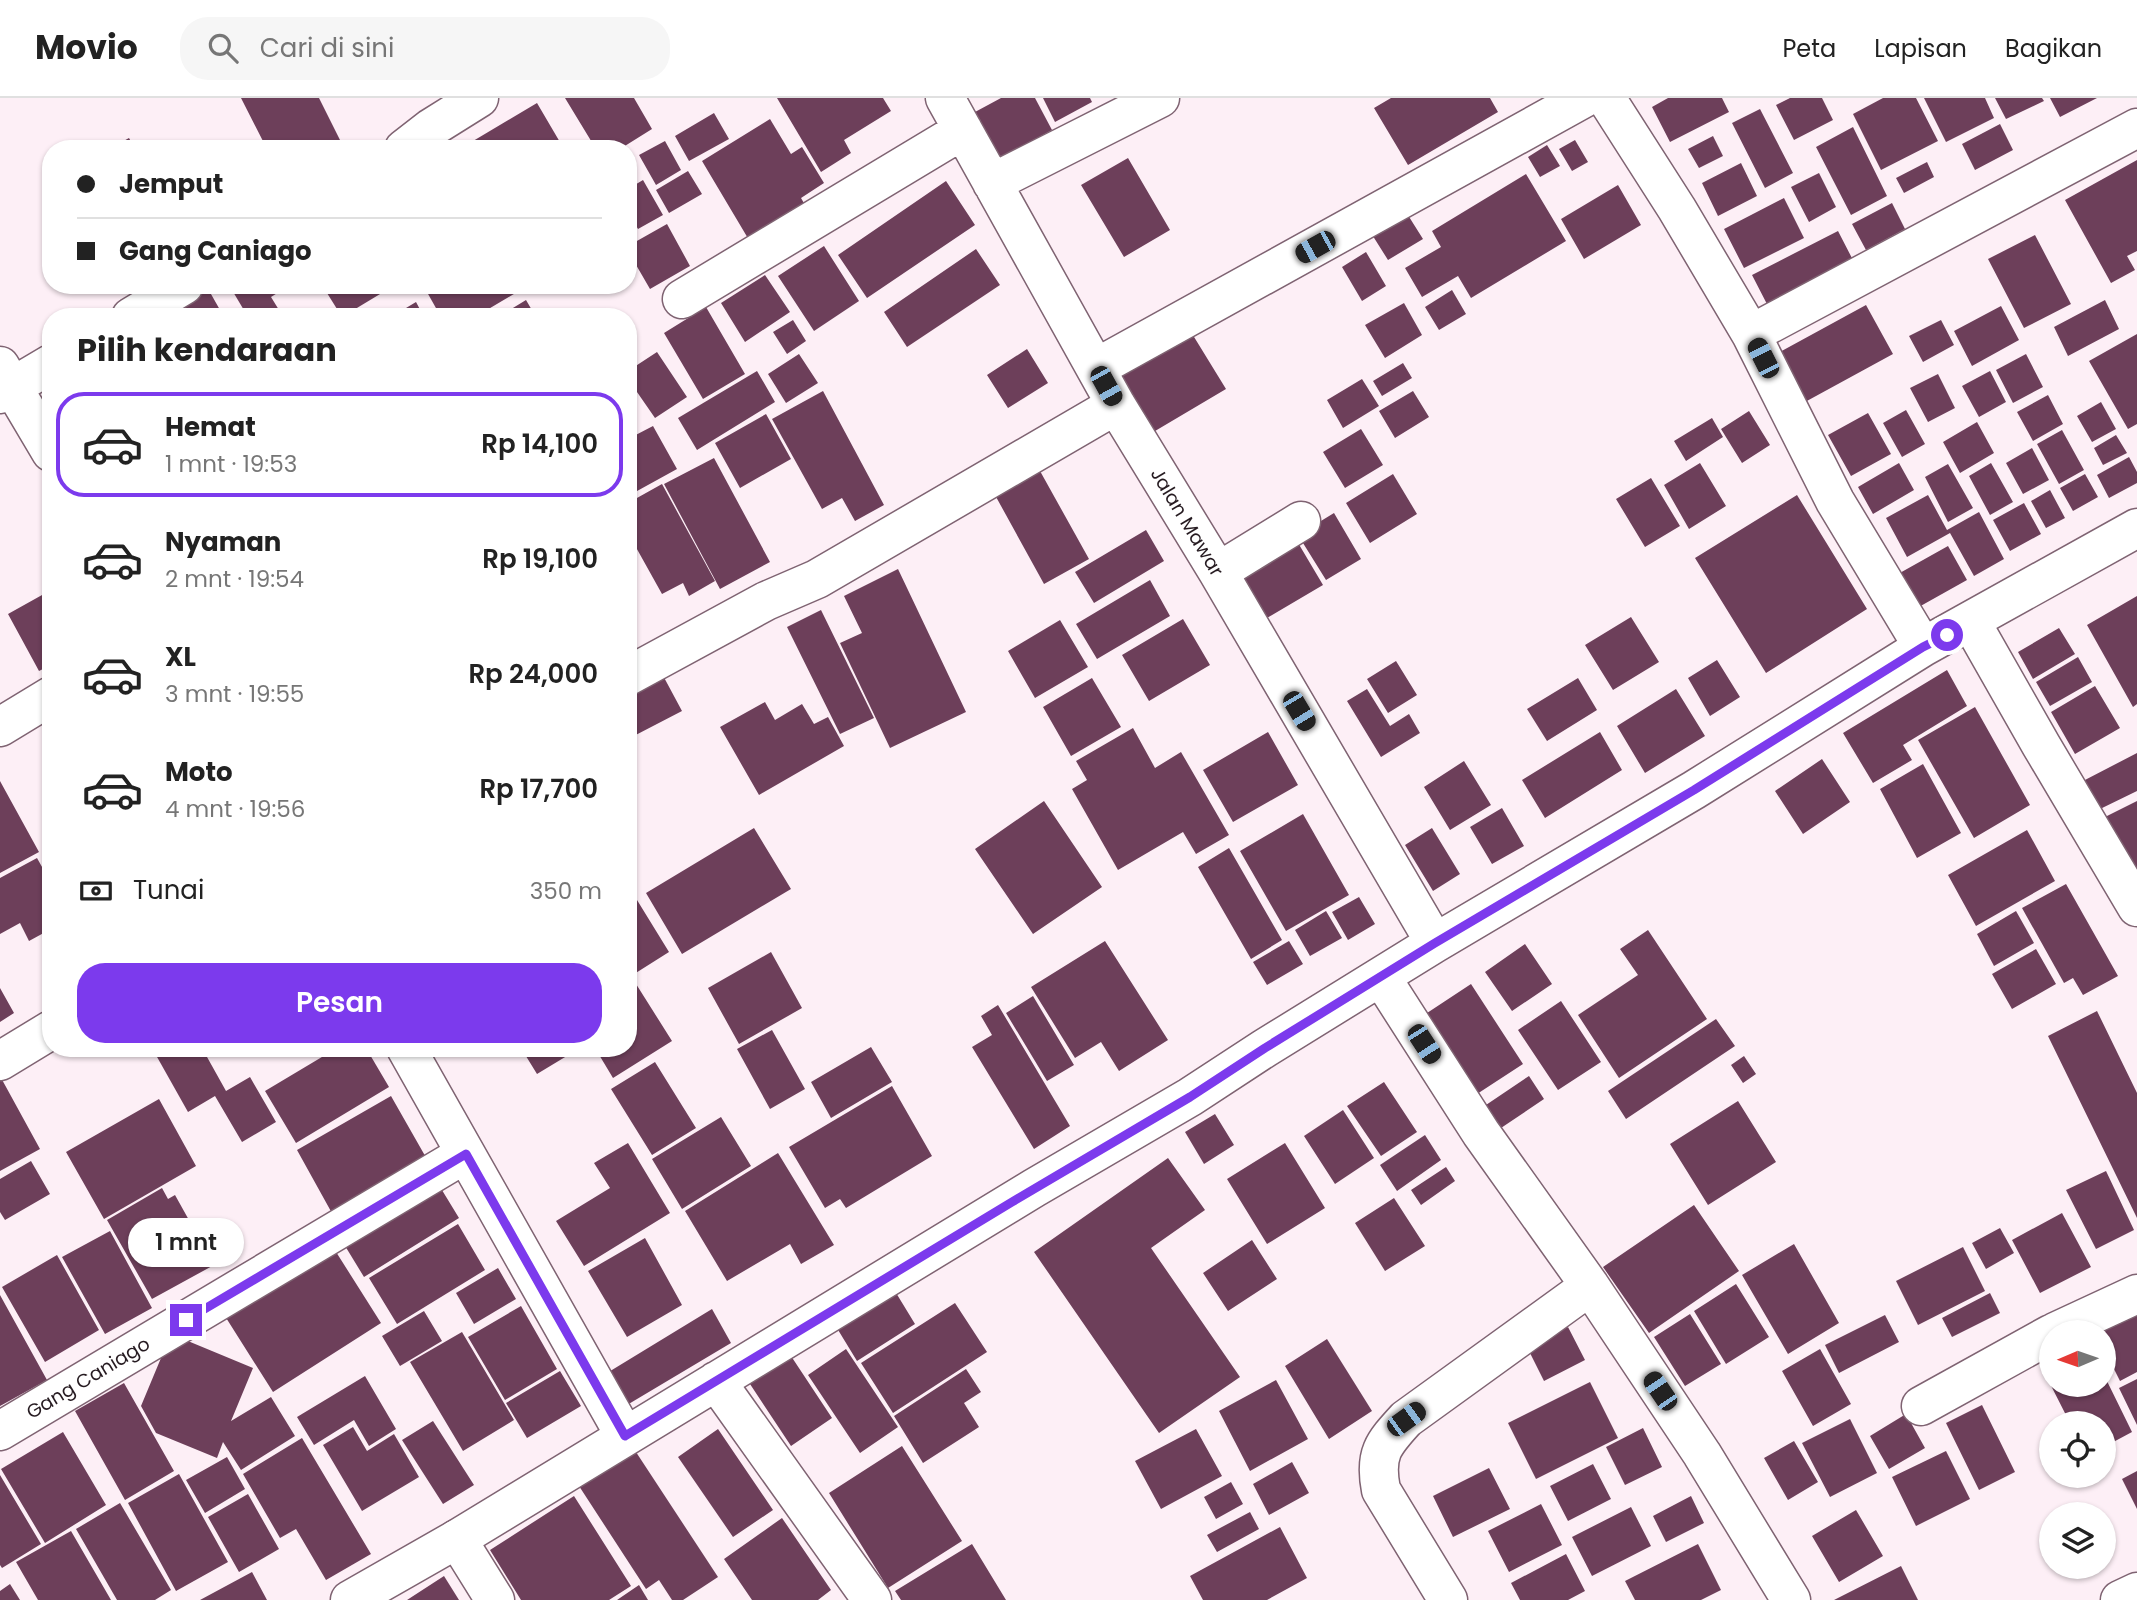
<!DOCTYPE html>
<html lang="id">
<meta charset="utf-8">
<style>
:root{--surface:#fff;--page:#f6f6f6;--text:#222;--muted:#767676;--line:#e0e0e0;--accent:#7c3aed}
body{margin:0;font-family:Poppins,sans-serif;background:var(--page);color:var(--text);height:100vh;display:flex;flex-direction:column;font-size:26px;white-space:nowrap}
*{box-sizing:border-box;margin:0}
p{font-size:23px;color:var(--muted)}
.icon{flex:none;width:38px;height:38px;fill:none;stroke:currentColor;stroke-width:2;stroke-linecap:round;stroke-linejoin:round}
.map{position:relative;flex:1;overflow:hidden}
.sheet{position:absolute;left:42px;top:210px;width:595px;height:749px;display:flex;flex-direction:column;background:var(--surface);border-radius:28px;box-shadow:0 2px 5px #0004}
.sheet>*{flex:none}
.guide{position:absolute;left:42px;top:42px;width:595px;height:154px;border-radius:28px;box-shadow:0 2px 5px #0004;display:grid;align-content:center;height:154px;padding:0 35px;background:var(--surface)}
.needle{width:46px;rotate:268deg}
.controls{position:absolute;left:2039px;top:1222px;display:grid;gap:14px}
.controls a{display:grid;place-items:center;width:77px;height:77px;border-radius:50%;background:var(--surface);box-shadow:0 2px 5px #0004;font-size:35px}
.end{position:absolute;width:32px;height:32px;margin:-16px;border:9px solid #7c3aed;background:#fff;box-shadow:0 0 0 4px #fff}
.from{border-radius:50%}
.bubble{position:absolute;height:49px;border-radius:24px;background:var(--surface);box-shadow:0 2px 5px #0004;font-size:23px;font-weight:600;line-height:49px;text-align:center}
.car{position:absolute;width:21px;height:42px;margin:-21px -10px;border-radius:9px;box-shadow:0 0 5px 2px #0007;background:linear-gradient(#222 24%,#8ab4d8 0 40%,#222 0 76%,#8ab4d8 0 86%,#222 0)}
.guide b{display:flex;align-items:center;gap:24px;height:66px;font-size:26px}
.guide b+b{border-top:2px solid var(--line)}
.guide i{width:18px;height:18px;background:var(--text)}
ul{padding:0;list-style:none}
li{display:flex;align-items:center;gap:21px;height:105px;margin:0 14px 10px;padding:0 21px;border:4px solid transparent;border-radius:28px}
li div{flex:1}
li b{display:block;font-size:26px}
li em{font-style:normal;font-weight:600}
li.selected{border-color:var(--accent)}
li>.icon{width:63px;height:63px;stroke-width:1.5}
h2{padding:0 35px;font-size:32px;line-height:84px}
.pay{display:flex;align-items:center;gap:18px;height:77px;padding:0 35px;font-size:26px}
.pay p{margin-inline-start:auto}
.button{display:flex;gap:14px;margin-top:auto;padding:14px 35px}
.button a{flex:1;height:80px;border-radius:28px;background:var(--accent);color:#fff;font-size:28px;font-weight:600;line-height:80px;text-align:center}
header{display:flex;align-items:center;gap:42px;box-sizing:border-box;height:98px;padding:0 35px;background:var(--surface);border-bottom:2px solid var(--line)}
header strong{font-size:33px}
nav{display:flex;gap:38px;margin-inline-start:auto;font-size:24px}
.search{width:490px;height:63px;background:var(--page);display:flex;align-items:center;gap:18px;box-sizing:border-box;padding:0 24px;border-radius:28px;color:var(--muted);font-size:26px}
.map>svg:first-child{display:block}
.building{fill:#6d3f5a}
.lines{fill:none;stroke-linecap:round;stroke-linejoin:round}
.street-casing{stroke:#7f6372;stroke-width:41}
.secondary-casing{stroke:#7f6372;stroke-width:41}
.street{stroke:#fff;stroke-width:38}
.secondary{stroke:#fff;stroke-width:38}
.route{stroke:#7c3aed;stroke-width:9}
.labels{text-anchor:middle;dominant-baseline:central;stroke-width:7;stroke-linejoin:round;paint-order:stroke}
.street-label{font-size:19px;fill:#261b21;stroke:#fff}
</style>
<header>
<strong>Movio</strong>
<div class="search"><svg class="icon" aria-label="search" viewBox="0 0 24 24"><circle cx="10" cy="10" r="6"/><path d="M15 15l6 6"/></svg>Cari di sini</div>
<nav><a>Peta</a><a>Lapisan</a><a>Bagikan</a></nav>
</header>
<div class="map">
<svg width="2137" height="1502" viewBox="0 0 2137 1502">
<rect width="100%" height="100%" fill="#fdeff6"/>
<!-- building -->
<path class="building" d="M241 0H319L343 48 338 51H267Z
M565 0H634L652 31 620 51H596Z
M777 0H883L891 13 844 42 851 55 821 74Z
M1001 0H1035L1052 32 1000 61 975 14Z
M1043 0H1090L1092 4 1055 24Z
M1391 0H1490L1498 14 1408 67 1374 10Z
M1668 0H1722L1729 14 1670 44 1652 9Z
M1790 0H1822L1833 22 1794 42 1776 7Z
M1883 0H1916L1938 43 1881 72 1853 16Z
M1924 0H1985L1994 20 1946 44Z
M1995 0H2042L2044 3 2006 21Z
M2050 0H2097L2060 19Z
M537 5 564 51H464L463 49Z
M1760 11 1793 75 1765 90 1732 25Z
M714 15 729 41 689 63 675 38Z
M770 21 791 56 802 49 824 85 801 100 812 119 749 142 702 63Z
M2000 26 2013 52 1975 72 1962 46Z
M1853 29 1887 98 1851 117 1816 49Z
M1713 38 1723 58 1699 70 1688 51Z
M129 40 135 51H109Z
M1575 42 1588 64 1572 73 1559 51Z
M665 43 681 72 656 87 639 57Z
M1547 47 1560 68 1540 79 1528 59Z
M1128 60 1170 132 1124 159 1081 87Z
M2137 62V153L2127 158 2135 172 2111 185 2065 102Z
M1927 64 1934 79 1904 95 1896 80Z
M1741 65 1757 98 1718 118 1702 85Z
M688 73 702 96 669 115 656 92Z
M1819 75 1836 109 1809 124 1791 89Z
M1526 76 1566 143 1471 200 1458 178 1422 199 1405 170 1441 149 1432 133Z
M643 82 663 117 638 131 628 114V91Z
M946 83 975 127 867 200 838 157Z
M1618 87 1641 127 1584 161 1561 121Z
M1784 100 1804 140 1744 170 1724 131Z
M1892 105 1905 131 1866 152 1852 126Z
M1406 114 1423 141 1388 162 1371 135Z
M667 126 690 168 650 191 628 153V148Z
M1838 133 1855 166 1769 210 1752 177Z
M2035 137 2071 206 2024 230 1988 161Z
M824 148 859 203 814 233 778 178Z
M976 151 1000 187 907 249 884 214Z
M1366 154 1386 188 1362 203 1342 169Z
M765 177 790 214 745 244 721 205Z
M229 187H290L271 199 279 212 267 219H248Z
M322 187H395L342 219Z
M423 187H529L475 219H441Z
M207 189 224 219H187L179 205Z
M1452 192 1466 216 1439 232 1425 209Z
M526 202 536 219H498Z
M2105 202 2119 231 2068 258 2054 229Z
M416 204 424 219H391Z
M1404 205 1422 237 1385 260 1365 227Z
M1866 207 1893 256 1805 304 1778 255Z
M2001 208 2019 242 1972 268 1954 233Z
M706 209 745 276 703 301 664 235Z
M793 222 806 243 787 256 773 234Z
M1941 222 1954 247 1923 264 1909 238Z
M1191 234 1226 291 1150 336 1116 278Z
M2137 236V326L2128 331 2089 263Z
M1027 251 1048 285 1008 310 987 277Z
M657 254 687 299 655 320 628 281V273Z
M799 256 818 285 786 305 768 276Z
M2026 256 2043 289 2013 305 1996 272Z
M1403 265 1412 280 1382 298 1373 283Z
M757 273 775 304 697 352 678 320Z
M1990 273 2006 304 1979 319 1962 288Z
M1938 276 1955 310 1928 324 1910 290Z
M1362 281 1379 308 1343 330 1327 302Z
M823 293 884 407 855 423 842 400 822 411 772 321Z
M1413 293 1429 319 1395 340 1379 313Z
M2048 297 2063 326 2033 343 2017 314Z
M2101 304 2116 331 2092 344 2077 318Z
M1906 312 1925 346 1902 359 1883 325Z
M1749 313 1770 347 1742 365 1721 331Z
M1868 315 1891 356 1851 378 1828 337Z
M766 316 791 361 740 390 715 345Z
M1712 320 1723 339 1686 363 1674 343Z
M1977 324 1994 355 1960 375 1943 344Z
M653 328 677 371 628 398V341Z
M1361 331 1383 367 1345 390 1323 354Z
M2062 332 2084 372 2059 386 2037 346Z
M2116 337 2127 355 2103 367 2094 350Z
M2032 350 2049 382 2023 396 2006 365Z
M2129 359 2137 374V385L2109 400 2097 377Z
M714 360 770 464 720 491 664 386Z
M1700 365 1726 408 1689 431 1664 387Z
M1899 365 1914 392 1873 416 1858 389Z
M1991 365 2013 404 1990 417 1969 378Z
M1948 366 1973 410 1948 424 1925 379Z
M1040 373 1089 461 1044 486 995 397Z
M1393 376 1417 416 1370 445 1346 405Z
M2085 376 2098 399 2073 413 2060 390Z
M1651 380 1680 428 1645 449 1616 401Z
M662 386 715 483 689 498 683 485 662 496 628 435V405Z
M2050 392 2065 420 2046 430 2031 403Z
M1797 397 1867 511 1766 575 1695 460Z
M1928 397 1947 432 1979 414 2004 461 1974 478 1950 435 1907 459 1886 420Z
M2024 405 2041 436 2010 453 1993 422Z
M1334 415 1361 461 1326 482 1298 437Z
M1146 432 1164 463 1094 505 1075 474Z
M1291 433 1323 487 1262 523 1230 470Z
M1948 448 1967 482 1917 510 1898 476Z
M898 471 966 614 890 650 840 545 862 535 844 498Z
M1150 482 1170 518 1097 561 1076 526Z
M51 492V567L39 573 8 516Z
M2137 498V606L2133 609 2087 527Z
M821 512 874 620 840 636 787 529Z
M1631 519 1659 564 1613 592 1585 547Z
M1183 521 1210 567 1149 603 1122 557Z
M1060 522 1088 569 1035 600 1008 553Z
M2059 530 2075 556 2033 581 2018 554Z
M2078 559 2092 584 2050 608 2036 584Z
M1717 562 1740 599 1710 618 1688 580Z
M1396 563 1417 597 1388 615 1367 581Z
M660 572 682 613 628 641V589Z
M1947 572 1967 608 1903 647 1912 662 1873 685 1843 635Z
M1092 580 1121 629 1071 658 1043 609Z
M1578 580 1597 612 1547 643 1527 611Z
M2095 588 2120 630 2075 656 2051 614Z
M1367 591 1390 628 1409 616 1420 635 1381 659 1347 603Z
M1676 591 1705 638 1645 675 1617 628Z
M765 604 775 622 802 606 814 626 828 619 844 648 759 697 720 629Z
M1975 609 2030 707 1974 740 1918 642Z
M1133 630 1155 670 1181 654 1229 737 1196 756 1183 734 1118 772 1072 691 1087 682 1076 663Z
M1268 634 1298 687 1233 724 1203 672Z
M1600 634 1622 672 1545 720 1522 682Z
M2137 655V693L2098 712 2083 683Z
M1822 661 1850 704 1803 736 1775 693Z
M1464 663 1491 707 1450 732 1424 689Z
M1923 666 1961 735 1917 760 1880 691Z
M0 683 39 754 0 775Z
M1044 703 1102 789 1033 836 975 751Z
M2137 703V787L2103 720Z
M1502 710 1524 748 1492 766 1470 729Z
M1303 716 1349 797 1286 833 1240 753Z
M754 730 791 791 682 856 646 795Z
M1432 730 1460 776 1433 793 1405 747Z
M2027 732 2055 783 1976 828 1948 777Z
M1229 750 1282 842 1251 861 1198 769Z
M37 760 51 785V831L29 843 20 825 0 836V780Z
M2066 786 2118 878 2083 897 2073 880 2064 885 2022 810Z
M1359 799 1375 826 1348 842 1332 814Z
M637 802 669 854 631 878 672 943 613 980 595 950H628V807Z
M1326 813 1342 840 1310 858 1295 832Z
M2016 813 2034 845 1994 868 1977 836Z
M1648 832 1707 921 1619 980 1578 917 1638 877 1620 851Z
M1105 843 1168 942 1119 973 1101 944 1075 960 1031 889Z
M1289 843 1303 866 1267 887 1253 864Z
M1525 846 1552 886 1512 913 1485 874Z
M2036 851 2056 886 2012 911 1992 876Z
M771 854 802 910 739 946 708 890Z
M1471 886 1523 966 1477 996 1424 917Z
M0 890 14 915 0 924Z
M1033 898 1074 967 1047 983 1006 915Z
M1561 903 1601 964 1558 992 1518 932Z
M998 907 1070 1028 1034 1051 972 949 992 937 981 918Z
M2097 913 2137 995V1120L2048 938Z
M1716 921 1735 948 1626 1021 1608 993Z
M772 932 805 991 770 1011 737 951Z
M871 949 892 984 831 1020 811 984Z
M152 950H202L226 993 250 979 276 1024 242 1044 215 998 188 1014Z
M337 950H366L389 989 296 1045 265 993Z
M521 950H580L537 976Z
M1744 958 1756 976 1743 985 1731 967Z
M655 964 696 1030 652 1057 611 991Z
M0 978 40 1051 0 1073Z
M1529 978 1544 1001 1498 1032 1483 1009Z
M1384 984 1417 1034 1381 1058 1347 1008Z
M892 988 932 1058 846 1110 840 1101 825 1110 789 1049Z
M391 998 428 1063 333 1117 297 1052Z
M159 1001 196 1068 104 1121 66 1054Z
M1738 1003 1776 1064 1708 1107 1670 1046Z
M1343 1012 1374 1060 1335 1086 1304 1038Z
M1215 1016 1234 1047 1204 1066 1185 1034Z
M721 1019 751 1068 682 1111 652 1061Z
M1425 1037 1441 1062 1397 1093 1380 1067Z
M628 1045 670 1115 584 1168 556 1123 610 1090 594 1065Z
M1285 1045 1325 1110 1267 1146 1227 1081Z
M778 1055 834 1147 801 1166 790 1146 727 1183 685 1113Z
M1168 1060 1205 1112 1151 1150 1240 1279 1159 1335 1034 1154Z
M31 1063 50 1096 5 1122 0 1114V1081Z
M1446 1069 1455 1083 1421 1107 1411 1092Z
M2106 1073 2134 1132 2096 1151 2066 1092Z
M434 1079 459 1120 364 1179 339 1138Z
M162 1090 168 1101 175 1097 214 1167 152 1201 107 1122Z
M1394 1100 1425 1148 1385 1173 1355 1125Z
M1694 1107 1739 1173 1649 1235 1603 1169Z
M2062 1115 2091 1169 2040 1195 2012 1142Z
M458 1126 485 1172 397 1226 369 1180Z
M2000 1130 2014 1155 1986 1171 1972 1145Z
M110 1133 152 1210 105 1236 62 1159Z
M645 1140 682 1207 627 1239 588 1173Z
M1252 1142 1277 1181 1228 1213 1203 1175Z
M331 1146 381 1225 273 1294 223 1215Z
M1794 1146 1839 1225 1788 1256 1742 1177Z
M1963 1149 1985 1193 1918 1227 1896 1183Z
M57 1157 99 1232 45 1264 2 1189Z
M498 1170 516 1201 474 1226 456 1195Z
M890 1185 915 1226 857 1263 832 1222Z
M1736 1186 1769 1239 1726 1266 1694 1213Z
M1990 1195 2000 1215 1952 1239 1942 1220Z
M0 1197 47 1282 0 1308Z
M955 1205 987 1254 893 1315 861 1265Z
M2137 1207V1274L2120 1283 2104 1251V1234H2095Z
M521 1208 557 1271 505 1302 468 1239Z
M712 1211 731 1245 627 1307 607 1275Z
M424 1213 442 1243 400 1268 382 1238Z
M1690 1216 1721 1266 1685 1288 1654 1239Z
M1885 1217 1899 1244 1839 1275 1825 1247Z
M1568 1229 1585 1262 1544 1283 1527 1249Z
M462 1234 514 1322 463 1353 410 1264Z
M171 1236 253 1270 231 1323 271 1299 295 1338 241 1372 223 1344 217 1360 156 1335 141 1308Z
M1327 1241 1372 1313 1329 1341 1285 1268Z
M846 1251 898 1329 860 1355 808 1277Z
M1820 1251 1851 1306 1813 1328 1782 1273Z
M2051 1252V1286H2104V1277L2132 1334 2104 1349V1325H2070L2037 1260Z
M791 1258 832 1320 791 1348 750 1286Z
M966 1271 981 1294 964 1305 979 1329 923 1365 894 1318Z
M560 1273 581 1308 527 1340 506 1305Z
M365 1278 396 1331 369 1348 354 1322 314 1347 297 1319Z
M2137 1281V1327L2119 1290Z
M1276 1282 1308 1341 1250 1373 1219 1313Z
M1590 1284 1618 1340 1536 1381 1508 1325Z
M124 1285 174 1373 125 1402 75 1313Z
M1982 1307 2015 1374 1979 1392 1946 1325Z
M1906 1316 1925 1350 1889 1371 1870 1338Z
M1850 1321 1877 1375 1830 1399 1802 1345Z
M433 1323 474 1387 443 1406 402 1342Z
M353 1329 367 1353 394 1336 419 1379 362 1413 323 1347Z
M1643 1330 1662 1369 1625 1387 1606 1349Z
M718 1331 773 1412 733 1439 678 1359Z
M1196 1331 1222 1378 1161 1411 1135 1363Z
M63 1334 106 1407 45 1445 1 1371Z
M302 1340 371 1456 326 1482 296 1431 280 1440 243 1376Z
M1794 1343 1818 1384 1788 1402 1764 1360Z
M902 1348 962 1443 888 1490 829 1395Z
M634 1351 718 1479 683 1502H672L659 1482 646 1491 579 1388Z
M1946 1353 1970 1401 1916 1428 1892 1379Z
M227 1359 245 1391 205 1415 186 1382Z
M1292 1364 1309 1395 1269 1417 1253 1386Z
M1593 1366 1611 1401 1568 1423 1550 1388Z
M1489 1370 1510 1411 1453 1439 1433 1398Z
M2137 1373V1411L2122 1381Z
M179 1376 228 1464 176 1493 128 1405Z
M0 1377 41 1446 2 1470 0 1467Z
M1231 1384 1243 1406 1216 1421 1204 1399Z
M248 1396 279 1451 239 1474 208 1419Z
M574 1398 631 1488 609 1502H521L490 1452Z
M1691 1398 1704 1425 1666 1444 1653 1418Z
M120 1405 171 1492 155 1502H117L76 1431Z
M1541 1406 1562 1447 1509 1474 1488 1433Z
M1631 1409 1651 1448 1592 1478 1572 1439Z
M1856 1412 1883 1458 1839 1484 1812 1438Z
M1250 1414 1259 1431 1217 1454 1207 1437Z
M782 1420 831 1492 818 1502H752L724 1461Z
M1280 1429 1307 1480 1267 1502H1203L1190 1478Z
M71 1433 111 1502H38L16 1464Z
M972 1446 1006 1502H901L895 1493Z
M1698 1446 1721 1492 1701 1502H1635L1625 1483Z
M1566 1456 1585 1493 1568 1502H1520L1511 1485Z
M1901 1468 1918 1502H1834Z
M252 1474 267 1502H200Z
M444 1478 459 1502H407Z
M10 1486 20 1502H0V1493Z
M639 1487 648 1502H617Z"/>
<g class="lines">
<defs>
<path id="street" d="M945 0 1116 307 1218 474 1435 845
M1606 0 1677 111 1751 236 1835 403 1923 549
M404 51 431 30 479 0
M992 85 1160 0
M682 201 963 32
M131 219 184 187
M1751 236 2137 30
M0 268 51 354
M1096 270 1584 0
M0 296 51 266
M1218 474 1301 423
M1971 524 2041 647 2137 809
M628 578 766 503 817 481 1116 307
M0 629 51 598
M1381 879 1481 1035 1590 1188 1702 1356 1791 1502
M406 950 625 1338
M0 963 51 932
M2055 1234 2137 1196
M716 1283 872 1502
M1921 1308 2051 1236
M0 1333 465 1056
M350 1502 457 1441 1034 1090 1190 999 1265 950 1435 845 1694 692 1923 549 2137 430
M1448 1502 1381 1392C1374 1356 1383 1346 1406 1321L1590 1188
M2120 1502 2137 1494"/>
<path id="secondary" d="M457 1441 495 1502"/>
</defs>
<!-- street casing -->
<use href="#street" class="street-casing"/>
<!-- secondary casing -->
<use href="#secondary" class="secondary-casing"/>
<!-- street -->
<use href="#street" class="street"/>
<!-- secondary -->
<use href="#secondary" class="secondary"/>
</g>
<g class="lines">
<!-- route -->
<path class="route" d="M186 1222 466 1056 625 1338 1012 1104 1190 999 1265 950 1435 845 1694 692 1923 549 1947 537"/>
</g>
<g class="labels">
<!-- street labels -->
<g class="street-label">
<text transform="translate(1187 424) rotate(59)">Jalan Mawar</text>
<text transform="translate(88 1280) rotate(-31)">Gang Caniago</text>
</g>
</g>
</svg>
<div class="controls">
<a><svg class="needle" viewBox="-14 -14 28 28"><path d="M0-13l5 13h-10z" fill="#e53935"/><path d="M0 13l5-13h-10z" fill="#767676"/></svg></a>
<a><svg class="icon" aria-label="locate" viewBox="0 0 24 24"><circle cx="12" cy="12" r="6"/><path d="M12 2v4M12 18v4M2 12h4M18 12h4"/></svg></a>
<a><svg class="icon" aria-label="layers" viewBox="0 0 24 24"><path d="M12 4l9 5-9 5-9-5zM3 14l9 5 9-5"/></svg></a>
</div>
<i class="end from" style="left:1947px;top:537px"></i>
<i class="end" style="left:186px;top:1222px"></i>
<div class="bubble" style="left:128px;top:1120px;width:116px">1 mnt</div>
<i class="car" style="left:1315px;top:149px;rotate:241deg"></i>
<i class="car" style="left:1763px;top:260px;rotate:333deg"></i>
<i class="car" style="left:1106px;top:288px;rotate:151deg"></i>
<i class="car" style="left:1299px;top:613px;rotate:149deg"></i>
<i class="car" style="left:1424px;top:946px;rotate:147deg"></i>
<i class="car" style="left:1660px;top:1293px;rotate:326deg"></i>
<i class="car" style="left:1406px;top:1321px;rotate:54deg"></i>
<div class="guide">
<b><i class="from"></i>Jemput</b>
<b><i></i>Gang Caniago</b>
</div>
<section class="sheet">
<h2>Pilih kendaraan</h2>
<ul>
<li class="selected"><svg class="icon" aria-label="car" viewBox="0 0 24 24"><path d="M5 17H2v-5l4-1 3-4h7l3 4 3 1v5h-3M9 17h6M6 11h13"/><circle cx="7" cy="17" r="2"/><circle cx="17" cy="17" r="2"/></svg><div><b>Hemat</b><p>1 mnt · 19:53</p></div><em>Rp 14,100</em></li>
<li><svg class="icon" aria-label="car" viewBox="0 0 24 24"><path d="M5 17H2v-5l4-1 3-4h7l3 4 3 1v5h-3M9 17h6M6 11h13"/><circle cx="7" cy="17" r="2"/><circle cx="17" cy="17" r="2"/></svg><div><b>Nyaman</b><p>2 mnt · 19:54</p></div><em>Rp 19,100</em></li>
<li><svg class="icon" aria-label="car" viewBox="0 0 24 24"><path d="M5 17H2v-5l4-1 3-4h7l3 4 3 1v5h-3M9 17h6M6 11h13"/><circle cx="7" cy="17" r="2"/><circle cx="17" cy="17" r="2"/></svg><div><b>XL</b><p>3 mnt · 19:55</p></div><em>Rp 24,000</em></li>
<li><svg class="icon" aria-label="car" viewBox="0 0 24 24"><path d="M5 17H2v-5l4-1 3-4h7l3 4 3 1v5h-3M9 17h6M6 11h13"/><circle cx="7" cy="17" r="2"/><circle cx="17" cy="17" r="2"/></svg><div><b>Moto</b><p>4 mnt · 19:56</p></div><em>Rp 17,700</em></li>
</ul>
<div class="pay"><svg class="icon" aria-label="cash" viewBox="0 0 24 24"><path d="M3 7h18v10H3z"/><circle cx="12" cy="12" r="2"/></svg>Tunai<p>350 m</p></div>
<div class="button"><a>Pesan</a></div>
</section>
</div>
